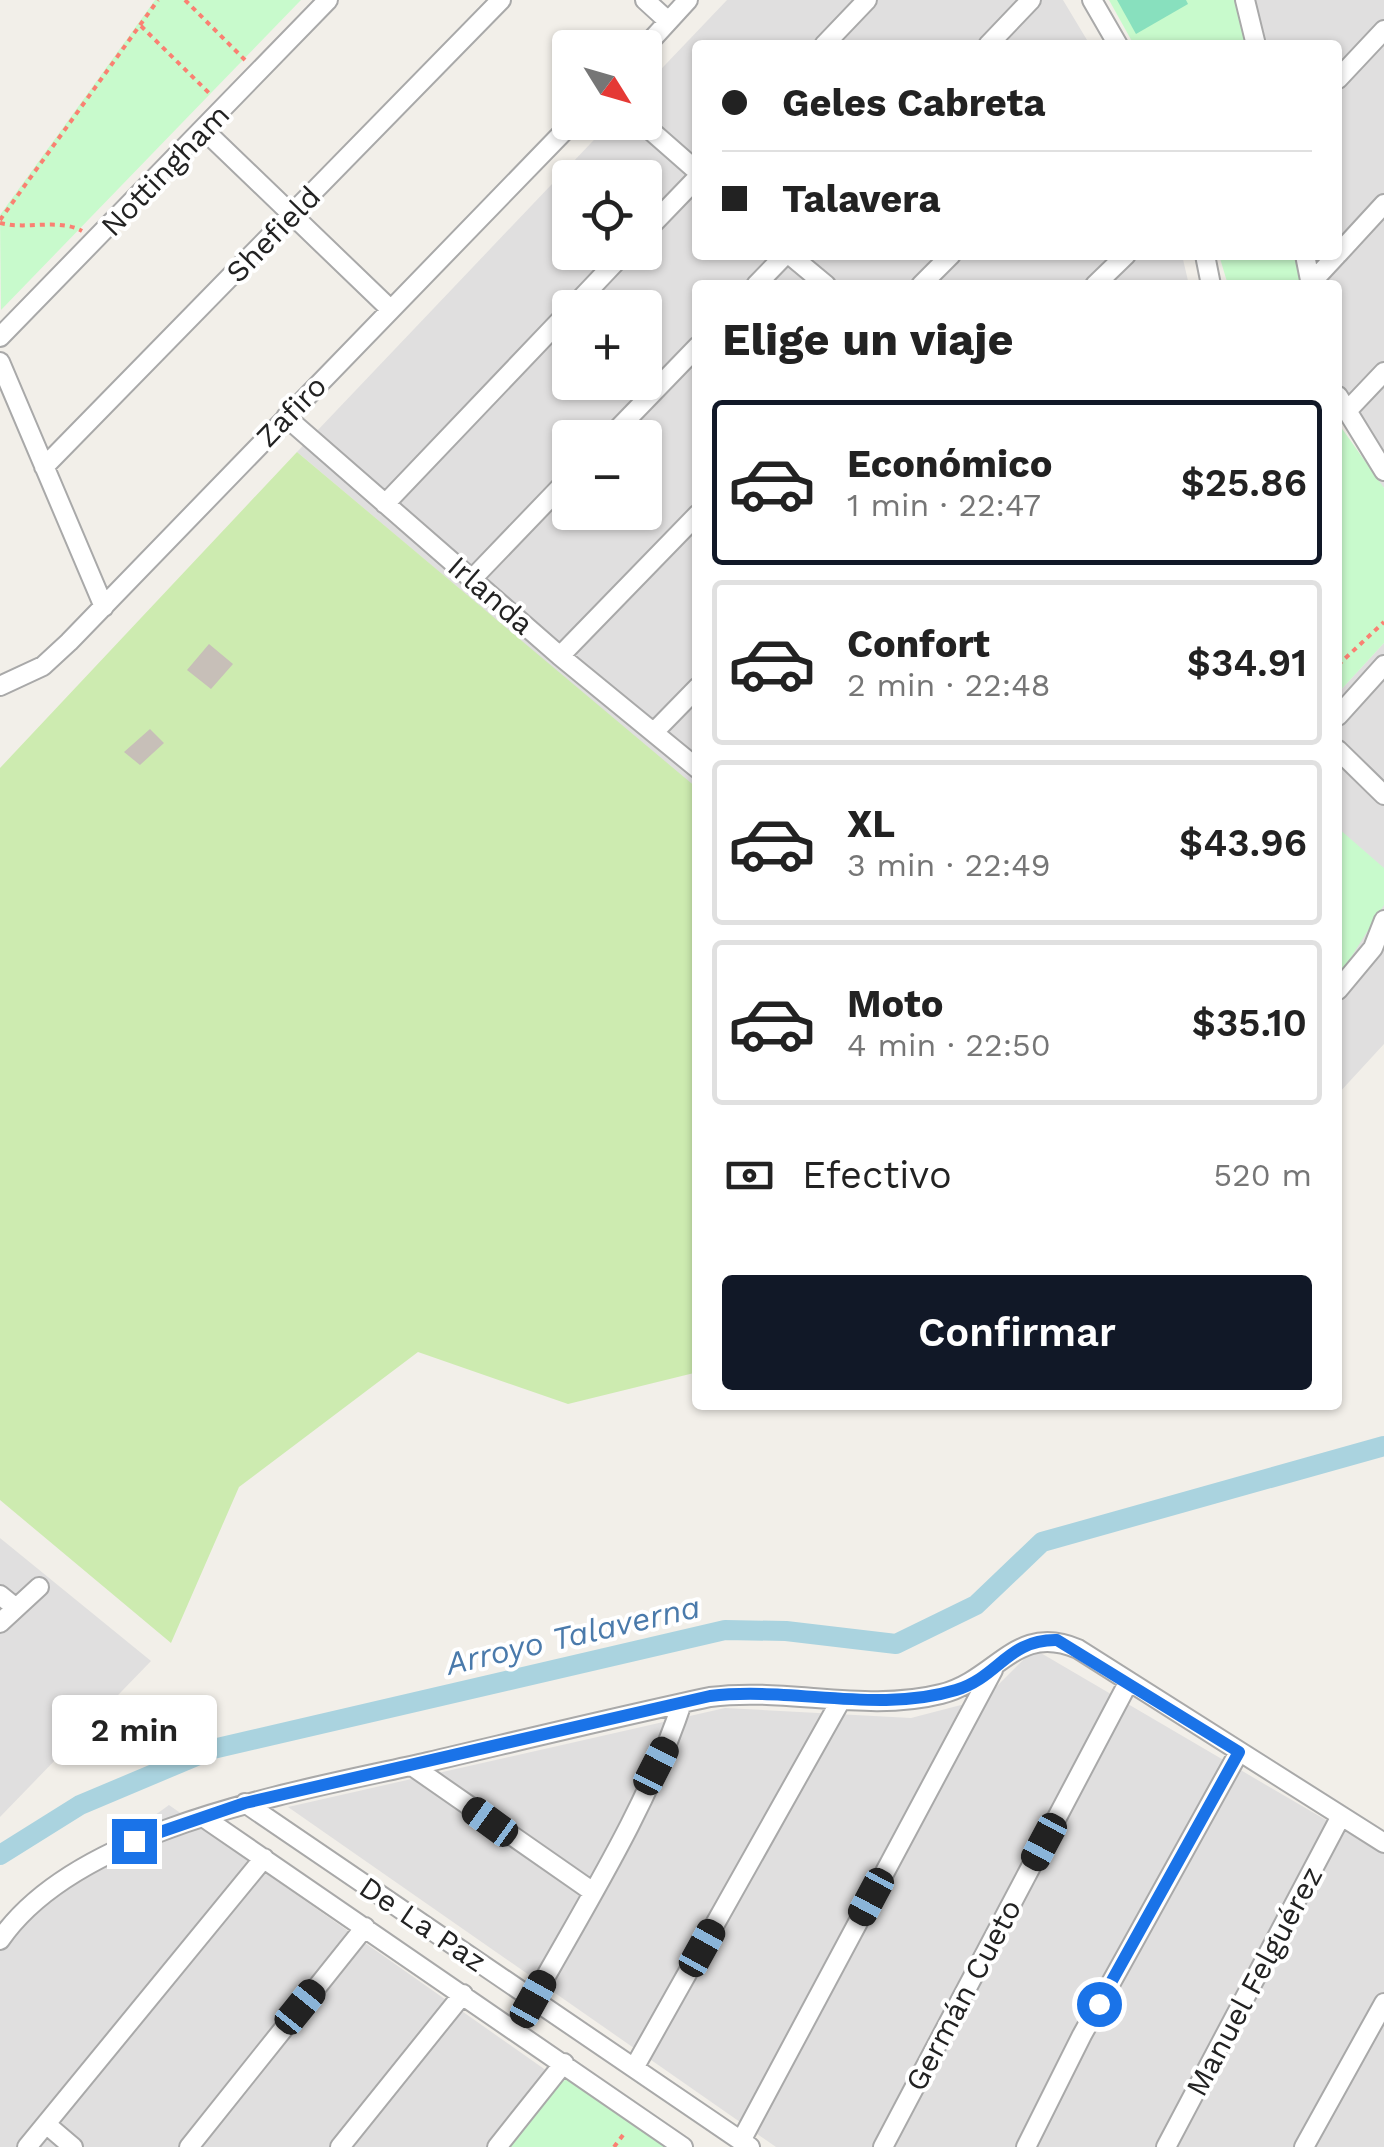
<!DOCTYPE html>
<html lang="es">
<meta charset="utf-8">
<style>
:root{--surface:#fff;--page:#f2f2f2;--text:#222;--muted:#767676;--line:#e0e0e0;--accent:#111827}
body{margin:0;font-family:"Work Sans",sans-serif;background:var(--page);color:var(--text);height:100vh;display:flex;flex-direction:column;font-size:38px;white-space:nowrap}
*{box-sizing:border-box;margin:0}
p{font-size:32px;color:var(--muted)}
.icon{flex:none;width:55px;height:55px;fill:none;stroke:currentColor;stroke-width:2;stroke-linecap:round;stroke-linejoin:round}
.map{position:relative;flex:1;overflow:hidden}
.panel{position:absolute;left:692px;top:280px;width:650px;height:1130px;display:flex;flex-direction:column;background:var(--surface);border-radius:10px;box-shadow:0 2px 8px #0004}
.panel>*{flex:none}
.hud{position:absolute;left:692px;top:40px;width:650px;height:220px;border-radius:10px;box-shadow:0 2px 8px #0004;display:grid;align-content:center;height:220px;padding:0 30px;background:var(--surface)}
.needle{width:65px;rotate:127deg}
.fabs{position:absolute;left:552px;top:30px;display:grid;gap:20px}
.fabs a{display:grid;place-items:center;width:110px;height:110px;border-radius:10px;background:var(--surface);box-shadow:0 2px 8px #0004;font-size:50px}
.end{position:absolute;width:45px;height:45px;margin:-22px;border:12px solid #1a73e8;background:#fff;box-shadow:0 0 0 5px #fff}
.from{border-radius:50%}
.bubble{position:absolute;height:70px;border-radius:10px;background:var(--surface);box-shadow:0 2px 8px #0004;font-size:32px;font-weight:600;line-height:70px;text-align:center}
.car{position:absolute;width:30px;height:60px;margin:-30px -15px;border-radius:12px;box-shadow:0 0 8px 2px #0007;background:linear-gradient(#222 24%,#8ab4d8 0 40%,#222 0 76%,#8ab4d8 0 86%,#222 0)}
.hud b{display:flex;align-items:center;gap:35px;height:95px;font-size:38px}
.hud b+b{border-top:2px solid var(--line)}
.hud i{width:25px;height:25px;background:var(--text)}
ul{padding:0;list-style:none}
li{display:flex;align-items:center;gap:30px;height:165px;margin:0 20px 15px;padding:0 10px;border:5px solid var(--line);border-radius:10px}
li div{flex:1}
li b{display:block;font-size:38px}
li em{font-style:normal;font-weight:600}
li.on{border-color:var(--accent)}
li>.icon{width:90px;height:90px;stroke-width:1.5}
h2{padding:0 30px;font-size:45px;line-height:120px}
.pay{display:flex;align-items:center;gap:25px;height:110px;padding:0 30px;font-size:38px}
.pay p{margin-inline-start:auto}
.primary-button{display:flex;gap:20px;margin-top:auto;padding:20px 30px}
.primary-button a{flex:1;height:115px;border-radius:10px;background:var(--accent);color:#fff;font-size:40px;font-weight:600;line-height:115px;text-align:center}
.map>svg:first-child{display:block}
.residential{fill:#e0dfdf;fill-rule:evenodd}
.grass{fill:#cdebb0}
.park{fill:#c8facc}
.pitch{fill:#88e0be}
.lines{fill:none;stroke-linecap:round;stroke-linejoin:round}
.canal{stroke:#aad3df;stroke-width:20}
.building{fill:#c7bfb8}
.minor-casing{stroke:#a9a9a9;stroke-width:22}
.path{stroke:#fa8072;stroke-width:4;stroke-dasharray:5 5;stroke-linecap:butt}
.minor{stroke:#fff;stroke-width:18}
.route{stroke:#1a73e8;stroke-width:12}
.labels{text-anchor:middle;dominant-baseline:central;stroke-width:8;stroke-linejoin:round;paint-order:stroke}
.street-label{font-size:30px;fill:#222;stroke:#fff}
.water-label{font-size:32px;font-style:italic;fill:#4a7aab;stroke:#fff}
</style>
<div class="map">
<svg width="1384" height="2147" viewBox="0 0 1384 2147">
<rect width="100%" height="100%" fill="#f2efe9"/>
<!-- residential -->
<path class="residential" d="M727 0H1063L1090 45H698V255H1182L1189 285H698L697 789 297 452 610 123 645 122V86ZM570 178H645V252H570ZM570 308H645V382H570ZM570 438H645V512H570Z
M1224 0H1384V488L1371 474 1338 409V285H1299L1291 255H1338V45H1236Z
M1384 643V875L1338 831V693Z
M1384 903V1044L1338 1094V946Z
M0 1538 151 1661 0 1817Z
M1034 1649 1384 1854V2147H776L288 1807 725 1708 911 1718 984 1699Z
M169 1805 655 2147H0V1927Z"/>
<!-- grass -->
<path class="grass" d="M297 452 697 788 698 1353 694 1373 568 1404 418 1352 239 1487 171 1643 0 1500V768Z"/>
<!-- park -->
<path class="park" d="M155 0H301L1 310 0 215Z
M1109 0H1239L1250 45H1134Z
M1219 255H1295L1301 285H1228Z
M1338 423 1384 488V643L1338 693Z
M1338 828 1384 868V905L1338 978Z
M567 2079 665 2147H506L552 2088Z"/>
<!-- pitch -->
<path class="pitch" d="M1117 0H1186L1188 4 1136 34Z"/>
<g class="lines">
<!-- canal -->
<path class="canal" d="M0 1855 80 1805 213 1749 725 1630 786 1631 896 1644 976 1605 1042 1542 1384 1446"/>
</g>
<!-- building -->
<path class="building" d="M209 644 233 664 211 689 187 670Z
M150 729 164 743 140 765 124 752Z"/>
<g class="lines">
<defs>
<path id="minor" d="M645 0 668 21
M1092 0 1118 45
M1245 0 1256 45
M824 45 867 0
M988 45 1031 0
M644 48 688 0
M1338 79 1384 30
M641 122 698 172
M204 130 389 308
M645 232 698 177
M1338 254 1384 204
M790 255 826 285
M1205 255 1211 285
M1305 255 1311 285
M1311 283 1337 255
M756 285 785 255
M921 285 951 255
M1095 285 1126 255
M572 308 625 252
M0 337 328 0
M0 362 104 607
M1338 396 1384 471
M1346 412 1384 372
M286 417 560 656 698 769
M609 438 698 346
M44 467 501 0
M385 504 570 310
M473 578 570 477
M560 656 698 514
M0 686 43 666 69 642 573 122
M1338 716 1384 665
M655 731 698 687
M1338 750 1384 795
M1338 990 1373 948 1384 920
M0 1595 16 1608
M0 1623 39 1587
M412 1766 593 1892
M245 1803 750 2147
M203 1817 683 2147
M0 1940C78 1826 302 1791 428 1762 522 1740 616 1717 710 1697 786 1687 866 1713 941 1694 997 1680 1016 1622 1078 1649L1384 1843
M533 1999C586 1904 648 1806 682 1703
M634 2068 841 1700
M46 2124 73 2147
M741 2141 993 1670
M27 2147 264 1858
M189 2147 365 1927
M340 2147 463 1994
M497 2147 564 2063
M883 2147 1128 1683
M1026 2147 1082 2035 1239 1752
M1166 2147 1341 1816
M1304 2147 1384 2003"/>
</defs>
<!-- minor casing -->
<use href="#minor" class="minor-casing"/>
<!-- path -->
<path class="path" d="M185 0 245 60
M141 26 212 96
M0 220 158 0
M0 223C27 230 59 218 82 231
M1338 665 1384 622
M614 2147 626 2131"/>
<!-- minor -->
<use href="#minor" class="minor"/>
</g>
<g class="lines">
<!-- route -->
<path class="route" d="M134 1841 245 1803 710 1696C791 1686 877 1714 956 1690 999 1677 1008 1639 1057 1640L1239 1752 1099 2004"/>
</g>
<g class="labels">
<!-- street labels -->
<g class="street-label">
<text transform="translate(165 170) rotate(-46)">Nottingham</text>
<text transform="translate(273 234) rotate(-46)">Shefield</text>
<text transform="translate(291 411) rotate(-46)">Zafiro</text>
<text transform="translate(491 595) rotate(41)">Irlanda</text>
<text transform="translate(423 1924) rotate(34)">De La Paz</text>
<text transform="translate(1254 1981) rotate(-62)">Manuel Felguérez</text>
<text transform="translate(963 1995) rotate(-62)">Germán Cueto</text>
</g>
<!-- water labels -->
<g class="water-label">
<text transform="translate(573 1635) rotate(-13)">Arroyo Talaverna</text>
</g>
</g>
</svg>
<div class="fabs">
<a><svg class="needle" viewBox="-14 -14 28 28"><path d="M0-13l5 13h-10z" fill="#e53935"/><path d="M0 13l5-13h-10z" fill="#767676"/></svg></a>
<a><svg class="icon" aria-label="locate" viewBox="0 0 24 24"><circle cx="12" cy="12" r="6"/><path d="M12 2v4M12 18v4M2 12h4M18 12h4"/></svg></a>
<a>+</a>
<a>−</a>
</div>
<i class="end from" style="left:1099px;top:2004px"></i>
<i class="end" style="left:134px;top:1841px"></i>
<div class="bubble" style="left:52px;top:1695px;width:165px">2 min</div>
<i class="car" style="left:656px;top:1766px;rotate:27deg"></i>
<i class="car" style="left:490px;top:1822px;rotate:306deg"></i>
<i class="car" style="left:1044px;top:1842px;rotate:208deg"></i>
<i class="car" style="left:871px;top:1897px;rotate:208deg"></i>
<i class="car" style="left:702px;top:1948px;rotate:29deg"></i>
<i class="car" style="left:533px;top:1999px;rotate:29deg"></i>
<i class="car" style="left:300px;top:2007px;rotate:39deg"></i>
<div class="hud">
<b><i class="from"></i>Geles Cabreta</b>
<b><i></i>Talavera</b>
</div>
<section class="panel">
<h2>Elige un viaje</h2>
<ul>
<li class="on"><svg class="icon" aria-label="car" viewBox="0 0 24 24"><path d="M5 17H2v-5l4-1 3-4h7l3 4 3 1v5h-3M9 17h6M6 11h13"/><circle cx="7" cy="17" r="2"/><circle cx="17" cy="17" r="2"/></svg><div><b>Económico</b><p>1 min · 22:47</p></div><em>$25.86</em></li>
<li><svg class="icon" aria-label="car" viewBox="0 0 24 24"><path d="M5 17H2v-5l4-1 3-4h7l3 4 3 1v5h-3M9 17h6M6 11h13"/><circle cx="7" cy="17" r="2"/><circle cx="17" cy="17" r="2"/></svg><div><b>Confort</b><p>2 min · 22:48</p></div><em>$34.91</em></li>
<li><svg class="icon" aria-label="car" viewBox="0 0 24 24"><path d="M5 17H2v-5l4-1 3-4h7l3 4 3 1v5h-3M9 17h6M6 11h13"/><circle cx="7" cy="17" r="2"/><circle cx="17" cy="17" r="2"/></svg><div><b>XL</b><p>3 min · 22:49</p></div><em>$43.96</em></li>
<li><svg class="icon" aria-label="car" viewBox="0 0 24 24"><path d="M5 17H2v-5l4-1 3-4h7l3 4 3 1v5h-3M9 17h6M6 11h13"/><circle cx="7" cy="17" r="2"/><circle cx="17" cy="17" r="2"/></svg><div><b>Moto</b><p>4 min · 22:50</p></div><em>$35.10</em></li>
</ul>
<div class="pay"><svg class="icon" aria-label="cash" viewBox="0 0 24 24"><path d="M3 7h18v10H3z"/><circle cx="12" cy="12" r="2"/></svg>Efectivo<p>520 m</p></div>
<div class="primary-button"><a>Confirmar</a></div>
</section>
</div>
